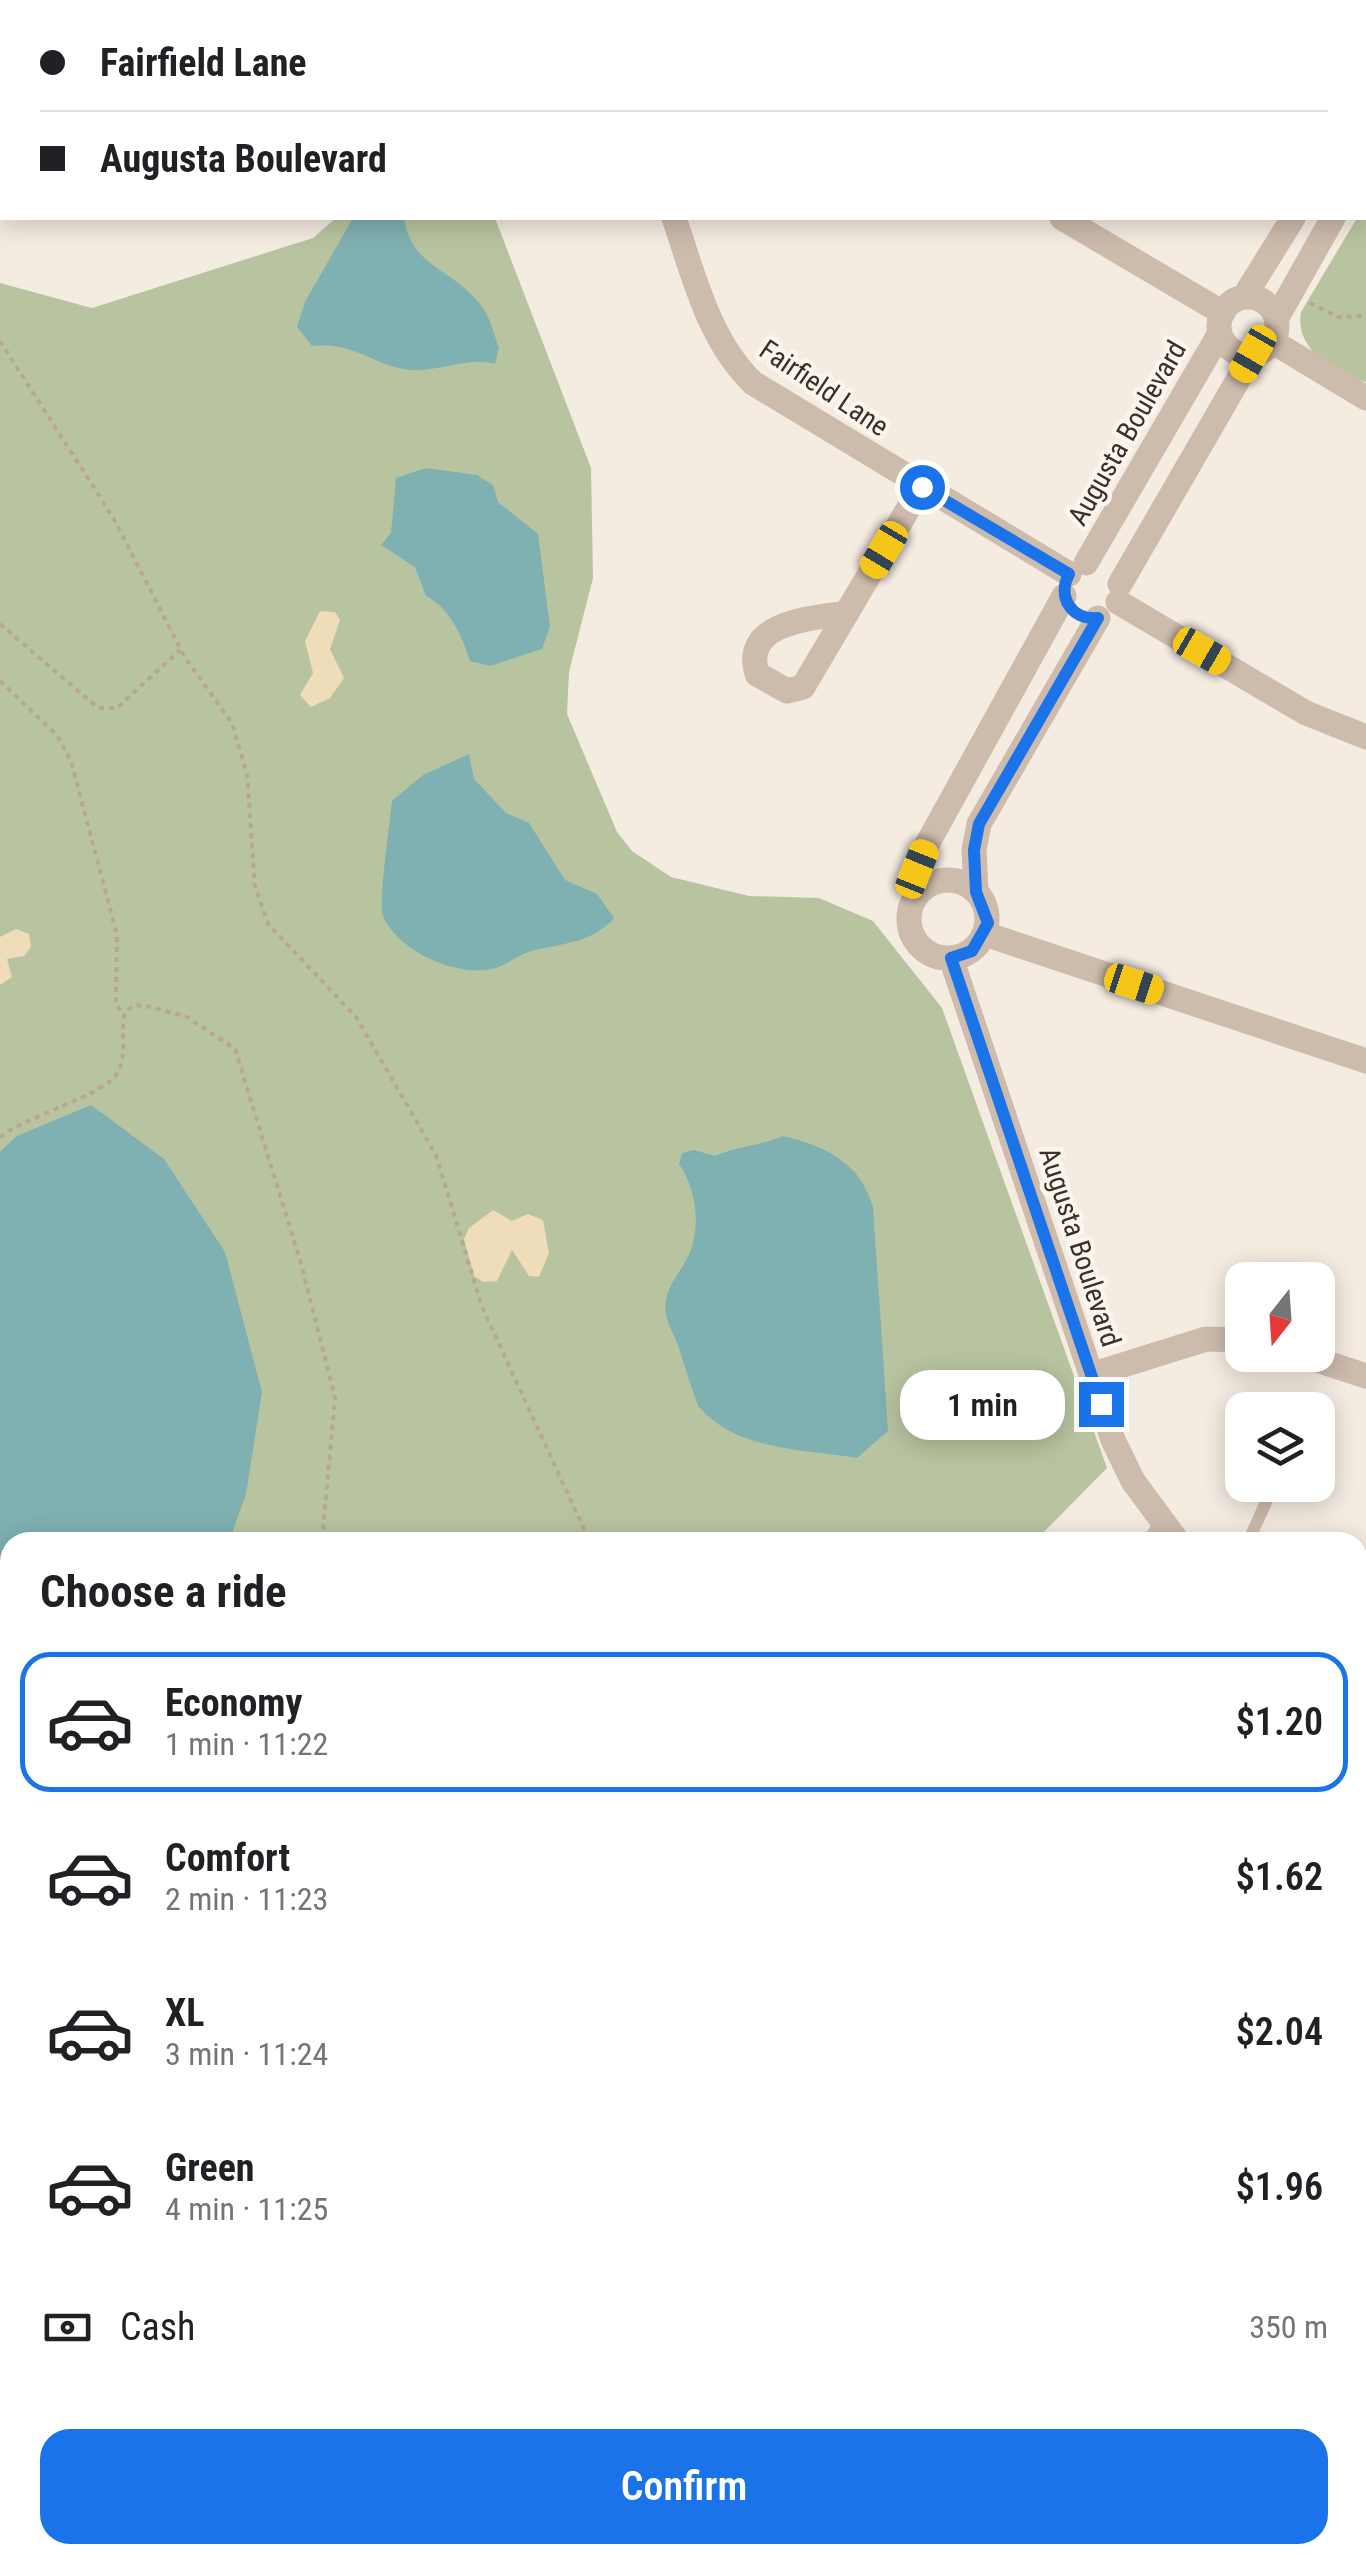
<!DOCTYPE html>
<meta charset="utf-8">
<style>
:root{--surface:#fff;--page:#f6f6f6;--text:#202124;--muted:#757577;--line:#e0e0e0;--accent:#1a73e8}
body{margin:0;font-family:"Roboto Condensed",sans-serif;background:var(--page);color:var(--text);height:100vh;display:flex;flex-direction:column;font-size:38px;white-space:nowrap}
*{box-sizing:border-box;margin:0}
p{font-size:32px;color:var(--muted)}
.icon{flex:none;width:55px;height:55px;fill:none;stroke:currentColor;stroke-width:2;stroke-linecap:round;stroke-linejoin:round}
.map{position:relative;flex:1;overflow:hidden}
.side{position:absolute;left:0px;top:1532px;width:1368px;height:1032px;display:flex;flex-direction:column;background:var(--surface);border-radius:30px 30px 0 0;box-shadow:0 5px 25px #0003}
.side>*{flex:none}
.hud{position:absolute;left:0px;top:0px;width:1368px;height:220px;box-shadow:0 5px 25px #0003;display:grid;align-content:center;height:220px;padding:0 40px;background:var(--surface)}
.needle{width:65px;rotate:197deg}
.fabs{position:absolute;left:1225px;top:1262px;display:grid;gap:20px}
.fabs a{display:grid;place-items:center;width:110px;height:110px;border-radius:20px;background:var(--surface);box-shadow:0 5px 25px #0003;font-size:50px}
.end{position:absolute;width:45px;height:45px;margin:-22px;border:12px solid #1a73e8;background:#fff;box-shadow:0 0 0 5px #fff}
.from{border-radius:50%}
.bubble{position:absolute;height:70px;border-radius:30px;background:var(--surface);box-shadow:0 5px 25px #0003;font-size:32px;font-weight:600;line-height:70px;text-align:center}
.car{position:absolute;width:30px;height:60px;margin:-30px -15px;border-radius:12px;box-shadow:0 0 8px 2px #0007;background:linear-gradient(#f5c518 24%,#345 0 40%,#f5c518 0 76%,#345 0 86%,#f5c518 0)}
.hud b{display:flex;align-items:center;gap:35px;height:95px;font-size:38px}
.hud b+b{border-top:2px solid var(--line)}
.hud i{width:25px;height:25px;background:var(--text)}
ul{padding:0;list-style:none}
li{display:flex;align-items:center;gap:30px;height:140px;margin:0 20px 15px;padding:0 20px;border:5px solid transparent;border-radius:30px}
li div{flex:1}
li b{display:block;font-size:38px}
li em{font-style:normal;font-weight:600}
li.active{border-color:var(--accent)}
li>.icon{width:90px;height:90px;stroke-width:1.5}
h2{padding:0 40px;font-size:45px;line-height:120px}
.pay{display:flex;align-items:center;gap:25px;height:110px;padding:0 40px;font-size:38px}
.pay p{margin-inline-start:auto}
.cta{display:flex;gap:20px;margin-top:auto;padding:20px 40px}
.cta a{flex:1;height:115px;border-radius:30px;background:var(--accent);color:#fff;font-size:40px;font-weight:600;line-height:115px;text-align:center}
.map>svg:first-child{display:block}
.green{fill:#b8c4a0}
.sand{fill:#efdcb8}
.water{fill:#7fb0b2}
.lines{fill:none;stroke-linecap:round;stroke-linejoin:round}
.path{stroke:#b9a596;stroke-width:4;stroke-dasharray:5 5;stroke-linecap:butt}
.lane{stroke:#cdbbac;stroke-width:12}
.street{stroke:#cdbbac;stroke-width:25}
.route{stroke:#1a73e8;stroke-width:12}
.labels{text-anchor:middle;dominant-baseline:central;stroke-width:9;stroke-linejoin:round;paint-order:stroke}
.street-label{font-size:28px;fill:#3b302b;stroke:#fbf5ee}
</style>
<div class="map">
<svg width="1366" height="2563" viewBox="0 0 1366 2563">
<rect width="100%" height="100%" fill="#f4ebe1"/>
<!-- green -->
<path class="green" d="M1366 202V382C1334 372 1294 349 1301 312L1357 218H1365Z
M336 218H495L591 468 593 578 569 672 567 714 617 832 632 851 671 877 749 896 819 898 873 921 942 1008 1107 1468 1034 1542H10V2555H660L651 2563H0V283L92 308 313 238Z
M1358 2432 1366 2444V2563H1131L1142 2555H1358Z"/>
<!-- sand -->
<path class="sand" d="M320 611 335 612 340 620 330 649 344 678 330 698 311 707 300 695 313 673 305 641Z
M16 929 29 934 31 947 24 956 7 959 12 977 0 985V937Z
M493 1210 512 1221 528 1214 543 1220 549 1253 539 1277 529 1276 512 1250 497 1281 483 1282 474 1276 464 1239 469 1228Z"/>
<!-- water -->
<path class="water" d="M353 218H404C411 267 452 268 480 304 490 316 494 334 499 348L495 364C470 356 439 372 410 370 373 366 354 341 312 346L297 327 305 302Z
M426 468 477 475 493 485 498 502 538 534 550 627 542 649 490 666 470 661C462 636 450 608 426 596L415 567 381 545 391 533 396 478Z
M469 754 474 779 506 813 529 823 565 880 597 894 614 918C594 942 561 944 531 951 518 955 508 964 496 968 460 979 398 952 383 916 378 903 390 822 392 801L423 775Z
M91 1105 164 1159 225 1252 262 1392 246 1494 229 1542H10V1877L0 1873V1152L17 1136Z
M783 1136C825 1146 860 1162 873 1207L888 1431 857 1458C805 1449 738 1452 699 1407 696 1403 682 1358 680 1351 675 1334 662 1318 666 1300 670 1280 683 1270 690 1252 701 1225 696 1188 679 1164L682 1153 694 1150 715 1156C738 1146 760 1146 783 1136Z"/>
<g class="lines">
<!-- path -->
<path class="path" d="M1310 303 1338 317 1366 316
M0 341 114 519 184 656 232 723 247 774 255 886 268 924 356 1017 436 1155 482 1307 590 1542
M0 624 98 708H117L180 650
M0 681 57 735 71 761 117 935 116 1004 124 1016
M0 1137C27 1115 107 1095 118 1072 127 1054 121 1035 124 1016L132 1006 143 1005 187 1017 235 1049 300 1260 335 1397 322 1542
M0 2288 10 2287
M1189 2555 1196 2563"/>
<!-- lane -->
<path class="lane" d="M982 0 984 2
M1269 0V2
M1116 2 1117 0
M1148 1542 1161 1520
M1248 1542 1271 1491"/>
<!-- street -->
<path class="street" d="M843 0 845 2
M212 2V0
M723 2 726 0
M0 37 2 41
M1365 93 1366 89
M1365 160 1366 158
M674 218C694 276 708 339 753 383L1069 574
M1062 218 1223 313
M1244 297 1293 218
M1219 326a29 29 0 1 1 58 0a29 29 0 1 1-58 0Z
M1276 319 1333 218
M1273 342 1366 398
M1086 563 1220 333
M1120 584 1253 354
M1118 602 1306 713 1366 737
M847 613C812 618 741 622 757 674L787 691 803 687 921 487
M909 919a39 39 0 1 1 78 0a39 39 0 1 1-78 0Z
M976 892 974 850 979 824 1098 618
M914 899 917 869 925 848 1064 596
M985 934 1366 1061
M951 958 1113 1440 1133 1481 1178 1542
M1302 1355 1366 1376
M1091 1375 1206 1339 1242 1340
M1358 1839 1366 1837
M1358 1994 1366 2019
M1358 2245 1366 2240
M894 2563 905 2555"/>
</g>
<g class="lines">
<!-- route -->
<path class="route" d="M922 487 1069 574C1057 597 1071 620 1098 618L979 824 974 850 976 892 988 923 972 951 951 958 1101 1404"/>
</g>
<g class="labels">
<!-- street labels -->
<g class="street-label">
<text transform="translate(824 388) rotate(34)">Fairfield Lane</text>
<text transform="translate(1127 433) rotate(-60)">Augusta Boulevard</text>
<text transform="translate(1080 1247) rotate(72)">Augusta Boulevard</text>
</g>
</g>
</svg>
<div class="fabs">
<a><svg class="needle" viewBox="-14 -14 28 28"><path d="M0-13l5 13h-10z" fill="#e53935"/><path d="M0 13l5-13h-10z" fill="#757577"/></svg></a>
<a><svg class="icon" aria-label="layers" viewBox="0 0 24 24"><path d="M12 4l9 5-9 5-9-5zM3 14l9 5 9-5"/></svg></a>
</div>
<i class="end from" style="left:922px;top:487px"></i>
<i class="end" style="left:1101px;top:1404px"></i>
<div class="bubble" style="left:900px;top:1370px;width:165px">1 min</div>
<i class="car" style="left:1253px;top:354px;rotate:210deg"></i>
<i class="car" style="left:884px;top:550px;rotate:211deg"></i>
<i class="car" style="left:1202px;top:651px;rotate:120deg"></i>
<i class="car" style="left:917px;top:869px;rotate:22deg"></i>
<i class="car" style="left:1134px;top:984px;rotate:108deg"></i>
<div class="hud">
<b><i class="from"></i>Fairfield Lane</b>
<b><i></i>Augusta Boulevard</b>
</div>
<section class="side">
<h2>Choose a ride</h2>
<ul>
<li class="active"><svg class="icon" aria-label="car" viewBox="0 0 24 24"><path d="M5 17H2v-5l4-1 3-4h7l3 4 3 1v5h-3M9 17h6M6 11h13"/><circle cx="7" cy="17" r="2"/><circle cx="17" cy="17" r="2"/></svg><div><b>Economy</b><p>1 min · 11:22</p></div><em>$1.20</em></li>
<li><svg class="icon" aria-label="car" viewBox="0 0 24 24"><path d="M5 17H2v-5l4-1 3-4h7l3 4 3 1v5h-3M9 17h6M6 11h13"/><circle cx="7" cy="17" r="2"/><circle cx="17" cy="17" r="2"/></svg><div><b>Comfort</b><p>2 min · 11:23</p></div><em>$1.62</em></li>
<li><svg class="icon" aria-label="car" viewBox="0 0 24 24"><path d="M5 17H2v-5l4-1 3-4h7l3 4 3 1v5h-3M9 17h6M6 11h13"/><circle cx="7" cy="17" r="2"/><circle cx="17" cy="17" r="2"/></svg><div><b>XL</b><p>3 min · 11:24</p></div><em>$2.04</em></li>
<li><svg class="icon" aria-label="car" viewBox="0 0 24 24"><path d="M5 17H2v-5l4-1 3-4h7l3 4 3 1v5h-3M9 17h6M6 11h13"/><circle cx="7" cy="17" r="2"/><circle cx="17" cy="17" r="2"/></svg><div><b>Green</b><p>4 min · 11:25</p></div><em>$1.96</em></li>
</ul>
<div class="pay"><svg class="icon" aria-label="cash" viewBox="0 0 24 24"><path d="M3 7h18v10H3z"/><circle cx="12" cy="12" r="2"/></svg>Cash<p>350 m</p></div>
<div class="cta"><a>Confirm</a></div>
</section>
</div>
